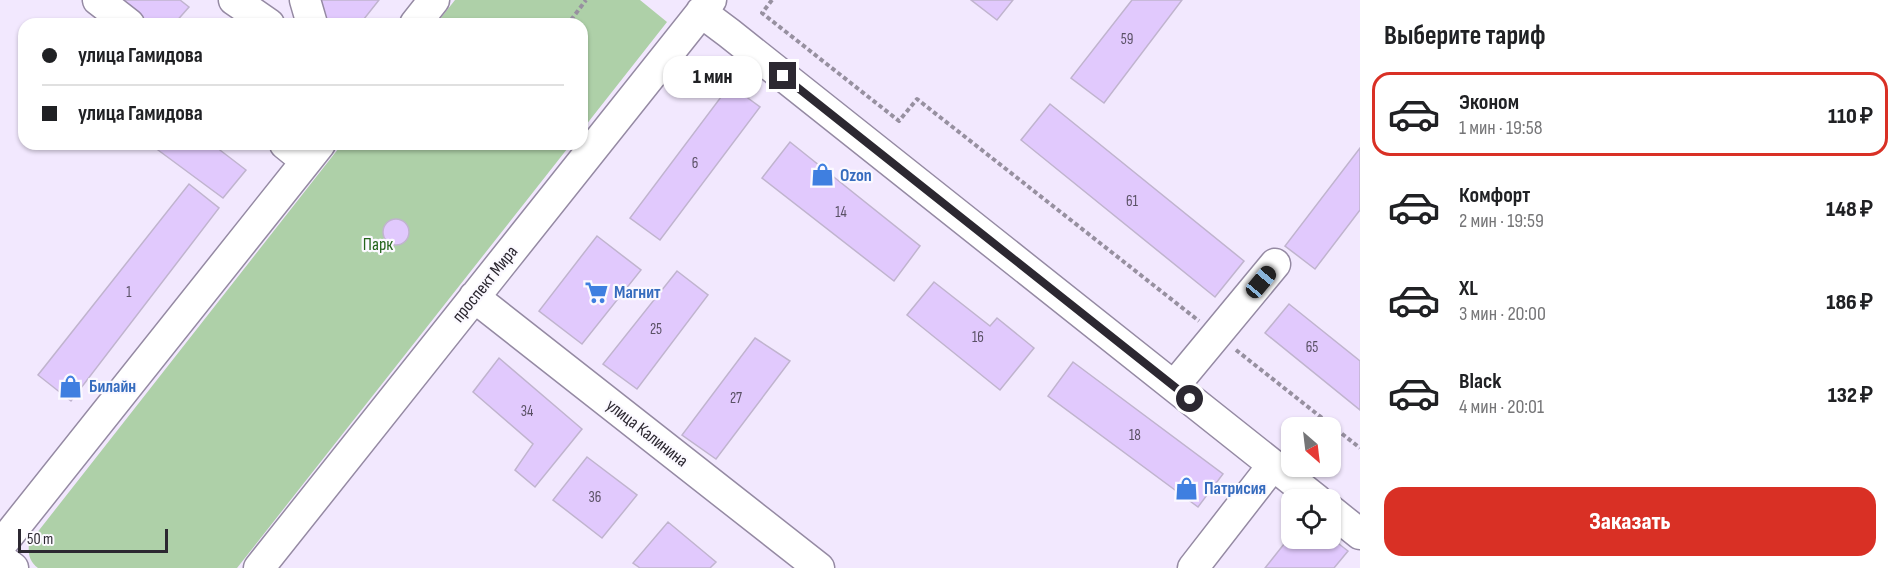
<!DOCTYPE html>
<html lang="ru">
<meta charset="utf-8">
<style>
:root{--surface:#fff;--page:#f2f2f2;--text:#202124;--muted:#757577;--line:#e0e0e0;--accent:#d93025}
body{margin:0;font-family:"Sofia Sans Condensed",sans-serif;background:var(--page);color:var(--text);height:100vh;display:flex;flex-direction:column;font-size:22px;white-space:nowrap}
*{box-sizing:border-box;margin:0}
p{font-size:20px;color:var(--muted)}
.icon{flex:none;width:33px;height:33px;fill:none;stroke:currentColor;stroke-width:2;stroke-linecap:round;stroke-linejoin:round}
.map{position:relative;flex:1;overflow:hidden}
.sheet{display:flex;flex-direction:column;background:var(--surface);width:540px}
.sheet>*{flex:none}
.hud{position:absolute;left:18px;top:18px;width:570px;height:132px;border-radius:18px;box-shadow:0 2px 4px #0004;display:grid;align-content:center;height:132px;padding:0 24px;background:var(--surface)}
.needle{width:39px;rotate:152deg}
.tools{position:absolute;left:1281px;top:417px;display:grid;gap:12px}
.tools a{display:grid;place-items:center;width:60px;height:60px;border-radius:12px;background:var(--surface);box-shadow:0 2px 4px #0004;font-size:30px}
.scale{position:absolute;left:18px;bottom:15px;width:150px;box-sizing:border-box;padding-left:6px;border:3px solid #2c2831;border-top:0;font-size:16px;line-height:21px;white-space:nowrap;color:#2c2831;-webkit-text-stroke:4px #fbf9ff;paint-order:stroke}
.end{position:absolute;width:27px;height:27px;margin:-14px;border:8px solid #2c2831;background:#fff;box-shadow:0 0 0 3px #fff}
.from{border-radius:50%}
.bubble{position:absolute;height:42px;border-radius:18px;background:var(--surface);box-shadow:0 2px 4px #0004;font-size:20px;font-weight:800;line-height:42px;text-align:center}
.car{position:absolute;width:18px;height:36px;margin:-18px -9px;border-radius:8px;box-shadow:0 0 4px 2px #0007;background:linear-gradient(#222 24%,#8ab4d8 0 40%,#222 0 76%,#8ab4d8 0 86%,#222 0)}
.hud b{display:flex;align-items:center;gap:21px;height:57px;font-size:22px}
.hud b+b{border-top:2px solid var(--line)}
.hud i{width:15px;height:15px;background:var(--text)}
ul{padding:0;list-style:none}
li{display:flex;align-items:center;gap:18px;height:84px;margin:0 12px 9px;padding:0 12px;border:3px solid transparent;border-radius:18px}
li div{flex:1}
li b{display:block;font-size:22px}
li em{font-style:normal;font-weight:800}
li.current{border-color:var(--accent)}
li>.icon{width:54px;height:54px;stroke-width:1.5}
h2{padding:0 24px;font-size:27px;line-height:72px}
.button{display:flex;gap:12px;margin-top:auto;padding:12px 24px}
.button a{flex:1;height:69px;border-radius:18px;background:var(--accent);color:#fff;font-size:24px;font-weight:800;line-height:69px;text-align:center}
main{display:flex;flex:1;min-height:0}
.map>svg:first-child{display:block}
.park{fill:#aed0a8}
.building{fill:#e1c9fd;stroke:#c0b4ce;stroke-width:1.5}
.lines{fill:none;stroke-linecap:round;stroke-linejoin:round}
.minor-casing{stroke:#958aa3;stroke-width:33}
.path{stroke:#9790a0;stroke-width:4;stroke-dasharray:4.5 3;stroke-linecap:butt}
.minor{stroke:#fff;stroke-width:30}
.route{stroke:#2c2831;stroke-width:8}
.labels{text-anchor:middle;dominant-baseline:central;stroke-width:4.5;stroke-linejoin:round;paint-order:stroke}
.number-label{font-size:15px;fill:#595064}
.shop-label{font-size:18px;font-weight:bold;fill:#366cbe;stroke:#fbf9ff;text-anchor:start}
.park-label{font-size:18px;fill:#25651c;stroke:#fbf9ff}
.street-label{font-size:18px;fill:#2c2831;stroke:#fbf9ff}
</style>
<main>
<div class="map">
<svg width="1360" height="568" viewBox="0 0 1360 568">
<rect width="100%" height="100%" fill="#f2e8fe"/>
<!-- park -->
<path class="park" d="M455 0H640L667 22 582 130V24H436Z
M342 144H571L237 568H38C29 561 28 554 29 543Z"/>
<!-- building -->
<path class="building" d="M116 0H180L189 7 174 24H147Z
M318 0H379L360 24H325Z
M971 0H1013L997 20Z
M1132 0H1182L1104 103 1071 78Z
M730 85 760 107 660 240 630 218Z
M1050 104 1244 261 1215 297 1021 140Z
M790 142 920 246 894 281 762 178Z
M164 144H212L246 170 223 198 158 150Z
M1360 148V210L1315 269 1285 246Z
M189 184 219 208 71 401 38 375Z
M383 232a13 13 0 1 1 26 0a13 13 0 1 1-26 0Z
M597 236 641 270 582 344 539 311Z
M677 271 708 295 637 389 603 364Z
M934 282 990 326 997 318 1034 348 1000 390 907 315Z
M1289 304 1360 361V410L1265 333Z
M755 338 790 361 716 459 682 435Z
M499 358 582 429 535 487 515 470 533 444 473 392Z
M1073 362 1223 474 1198 507 1048 396Z
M587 457 637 495 602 538 553 500Z
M668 522 716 562 710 568H640L633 563Z
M1292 534V538H1330V537L1348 551 1334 568H1265Z"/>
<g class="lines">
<defs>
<path id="minor" d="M98 0 129 24
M234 0 269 24
M305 0 312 24
M701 12 729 33 1317 500
M415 24 434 0
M285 144 306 161
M474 297 819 568
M1174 386 1275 264
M1330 510 1360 534
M0 546 320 144
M0 558 13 568
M259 568 711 0
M1193 568 1273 465"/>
</defs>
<!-- minor casing -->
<use href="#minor" class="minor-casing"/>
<!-- path -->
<path class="path" d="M772 0 762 13 899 121 917 99 1199 321
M571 20 586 0
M1236 350 1360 448"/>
<!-- minor -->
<use href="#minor" class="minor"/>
</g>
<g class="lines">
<!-- route -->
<path class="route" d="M783 76 1190 399"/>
</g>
<!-- icons -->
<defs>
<symbol id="shop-bare" viewBox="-9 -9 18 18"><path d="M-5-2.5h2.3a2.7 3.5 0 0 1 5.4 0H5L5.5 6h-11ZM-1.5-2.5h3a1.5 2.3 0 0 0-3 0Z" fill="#3f7fe0" stroke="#fbf9ff" stroke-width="2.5" paint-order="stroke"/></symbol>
<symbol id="supermarket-bare" viewBox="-9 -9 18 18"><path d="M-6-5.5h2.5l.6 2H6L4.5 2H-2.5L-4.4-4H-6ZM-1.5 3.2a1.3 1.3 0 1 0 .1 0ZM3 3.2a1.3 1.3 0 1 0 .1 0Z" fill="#3f7fe0" stroke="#fbf9ff" stroke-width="2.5" paint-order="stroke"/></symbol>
</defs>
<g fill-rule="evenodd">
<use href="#shop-bare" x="806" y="158" width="33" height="33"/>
<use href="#supermarket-bare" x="580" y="276" width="33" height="33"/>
<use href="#shop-bare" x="54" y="370" width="33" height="33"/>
<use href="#shop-bare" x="1170" y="472" width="33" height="33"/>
</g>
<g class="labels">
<!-- number labels -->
<g class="number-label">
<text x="1127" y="39">59</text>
<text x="695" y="163">6</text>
<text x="1132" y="201">61</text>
<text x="841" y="212">14</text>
<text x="129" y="292">1</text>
<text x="656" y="329">25</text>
<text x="978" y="337">16</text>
<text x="1312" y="347">65</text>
<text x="736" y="398">27</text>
<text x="527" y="411">34</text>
<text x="1135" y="435">18</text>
<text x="595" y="497">36</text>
</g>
<!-- shop labels -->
<g class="shop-label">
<text x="840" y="175">Ozon</text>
<text x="614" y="292">Магнит</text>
<text x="89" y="386">Билайн</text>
<text x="1204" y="488">Патрисия</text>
</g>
<!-- park labels -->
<g class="park-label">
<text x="378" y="244">Парк</text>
</g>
<!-- street labels -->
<g class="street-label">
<text transform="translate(485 284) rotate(-51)">проспект Мира</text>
<text transform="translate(647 433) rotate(38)">улица Калинина</text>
</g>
</g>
</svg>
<div class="tools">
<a><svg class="needle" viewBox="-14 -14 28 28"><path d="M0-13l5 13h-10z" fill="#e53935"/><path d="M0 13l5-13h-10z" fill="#757577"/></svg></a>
<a><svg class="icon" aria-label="locate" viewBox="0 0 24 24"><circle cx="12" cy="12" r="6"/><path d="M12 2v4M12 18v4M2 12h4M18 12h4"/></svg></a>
</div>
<div class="scale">50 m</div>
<i class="end from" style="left:1190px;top:399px"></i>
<i class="end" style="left:783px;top:76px"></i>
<div class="bubble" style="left:663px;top:56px;width:99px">1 мин</div>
<i class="car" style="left:1261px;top:282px;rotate:40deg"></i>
<div class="hud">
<b><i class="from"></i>улица Гамидова</b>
<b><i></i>улица Гамидова</b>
</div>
</div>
<section class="sheet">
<h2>Выберите тариф</h2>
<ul>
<li class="current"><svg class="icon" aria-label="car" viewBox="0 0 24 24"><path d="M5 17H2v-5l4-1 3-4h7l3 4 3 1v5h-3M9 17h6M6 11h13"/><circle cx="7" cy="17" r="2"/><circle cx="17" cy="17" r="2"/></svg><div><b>Эконом</b><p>1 мин · 19:58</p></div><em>110 ₽</em></li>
<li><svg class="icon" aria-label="car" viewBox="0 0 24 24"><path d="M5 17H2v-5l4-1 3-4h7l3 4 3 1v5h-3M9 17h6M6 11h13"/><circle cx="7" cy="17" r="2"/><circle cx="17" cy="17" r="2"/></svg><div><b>Комфорт</b><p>2 мин · 19:59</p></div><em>148 ₽</em></li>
<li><svg class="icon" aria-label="car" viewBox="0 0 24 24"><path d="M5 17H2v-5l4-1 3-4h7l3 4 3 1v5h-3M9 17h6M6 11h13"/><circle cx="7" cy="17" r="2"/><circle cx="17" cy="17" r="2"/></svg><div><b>XL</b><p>3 мин · 20:00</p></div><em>186 ₽</em></li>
<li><svg class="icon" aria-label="car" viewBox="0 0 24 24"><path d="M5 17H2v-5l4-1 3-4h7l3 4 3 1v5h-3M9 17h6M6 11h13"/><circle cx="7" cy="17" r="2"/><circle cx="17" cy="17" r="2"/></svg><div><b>Black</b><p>4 мин · 20:01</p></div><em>132 ₽</em></li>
</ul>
<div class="button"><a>Заказать</a></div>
</section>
</main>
